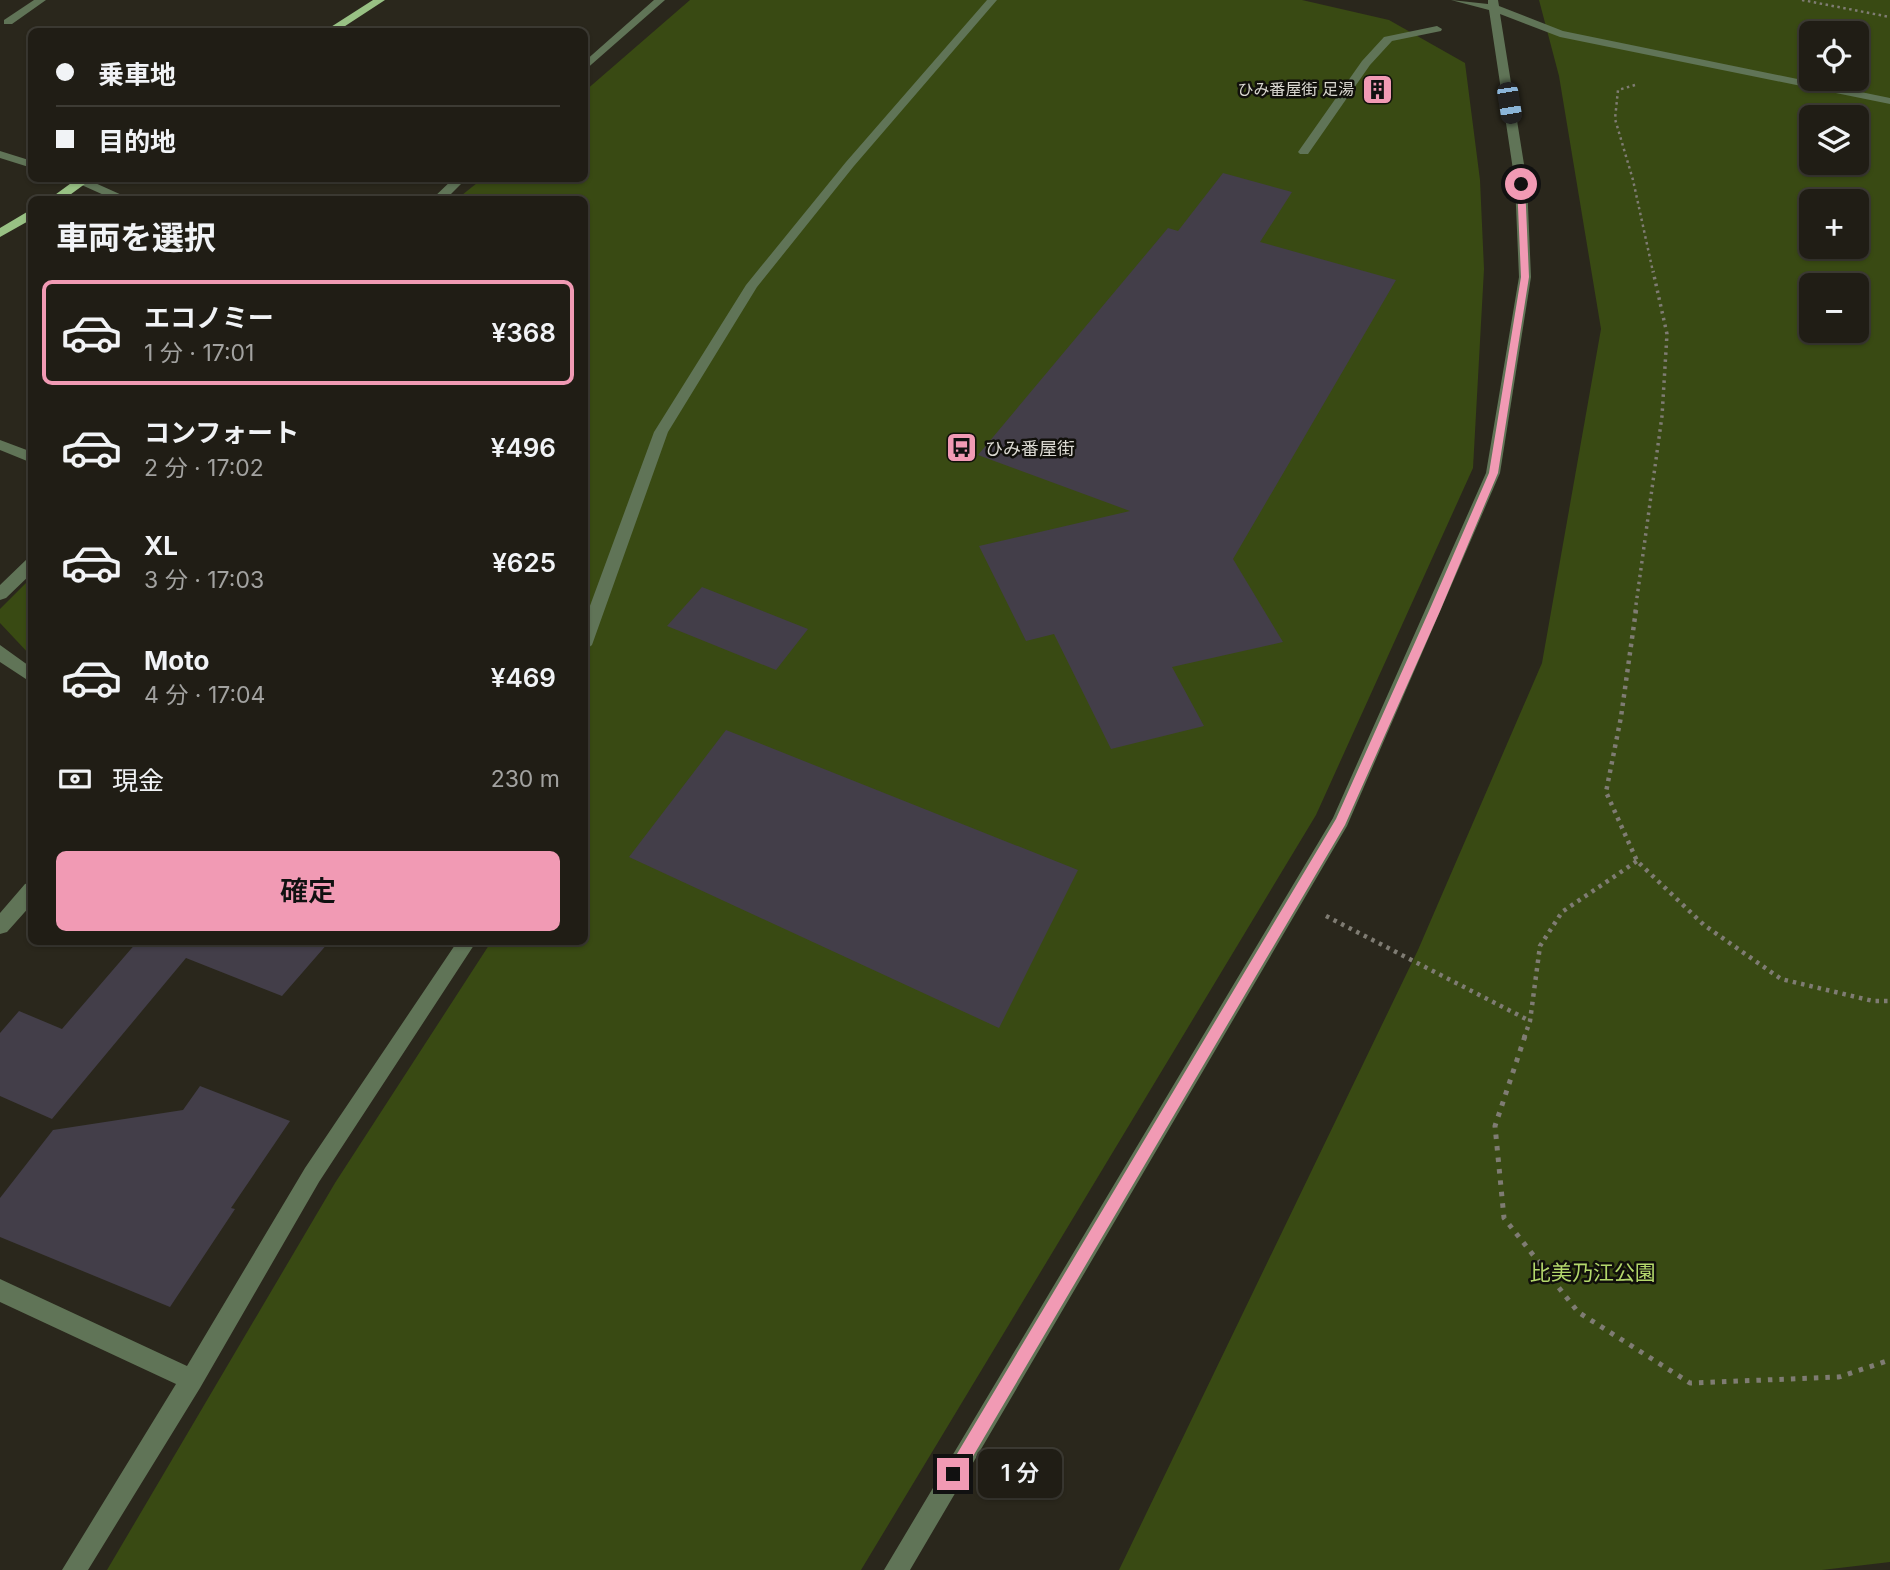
<!DOCTYPE html>
<html lang="ja">
<meta charset="utf-8">
<style>
:root{--surface:#201d15;--page:#2d2a22;--text:#f1f3f6;--muted:#a2a2a0;--line:#3d3b34;--accent:#f19ab4}
body{margin:0;font-family:Inter,"Noto Sans JP",sans-serif;background:var(--page);color:var(--text);height:100vh;display:flex;flex-direction:column;font-size:26px;white-space:nowrap}
*{box-sizing:border-box;margin:0}
p{font-size:23px;color:var(--muted)}
.icon{flex:none;width:38px;height:38px;fill:none;stroke:currentColor;stroke-width:2;stroke-linecap:round;stroke-linejoin:round}
.map{position:relative;flex:1;overflow:hidden}
.details{position:absolute;left:28px;top:196px;width:560px;height:749px;display:flex;flex-direction:column;background:var(--surface);border-radius:10px;box-shadow:0 2px 5px #0004,0 0 0 2px var(--line)}
.details>*{flex:none}
.top-card{position:absolute;left:28px;top:28px;width:560px;height:154px;border-radius:10px;box-shadow:0 2px 5px #0004,0 0 0 2px var(--line);display:grid;align-content:center;height:154px;padding:0 28px;background:var(--surface)}
.controls{position:absolute;left:1799px;top:21px;display:grid;gap:14px}
.controls a{display:grid;place-items:center;width:70px;height:70px;border-radius:10px;background:var(--surface);box-shadow:0 2px 5px #0004,0 0 0 2px var(--line);font-size:35px}
.end{position:absolute;width:32px;height:32px;margin:-16px;border:9px solid #f19ab4;background:#111;box-shadow:0 0 0 4px #111}
.from{border-radius:50%}
.bubble{position:absolute;height:49px;border-radius:10px;background:var(--surface);box-shadow:0 2px 5px #0004,0 0 0 2px var(--line);font-size:23px;font-weight:600;line-height:49px;text-align:center}
.car{position:absolute;width:21px;height:42px;margin:-21px -10px;border-radius:9px;box-shadow:0 0 5px 2px #0007;background:linear-gradient(#222 24%,#8ab4d8 0 40%,#222 0 76%,#8ab4d8 0 86%,#222 0)}
.top-card b{display:flex;align-items:center;gap:24px;height:66px;font-size:26px}
.top-card b+b{border-top:2px solid var(--line)}
.top-card i{width:18px;height:18px;background:var(--text)}
ul{padding:0;list-style:none}
li{display:flex;align-items:center;gap:21px;height:105px;margin:0 14px 10px;padding:0 14px;border:4px solid transparent;border-radius:10px}
li div{flex:1}
li b{display:block;font-size:26px}
li em{font-style:normal;font-weight:600}
li.on{border-color:var(--accent)}
li>.icon{width:63px;height:63px;stroke-width:1.5}
h2{padding:0 28px;font-size:32px;line-height:84px}
.pay{display:flex;align-items:center;gap:18px;height:77px;padding:0 28px;font-size:26px}
.pay p{margin-inline-start:auto}
.primary-button{display:flex;gap:14px;margin-top:auto;padding:14px 28px}
.primary-button a{flex:1;height:80px;border-radius:10px;background:var(--accent);color:#111;font-size:28px;font-weight:600;line-height:80px;text-align:center}
.map>svg:first-child{display:block}
.green{fill:#394a13;fill-rule:evenodd}
.building{fill:#433e49}
.lines{fill:none;stroke-linecap:round;stroke-linejoin:round}
.path-far3{stroke:#7f7c73;stroke-width:2.5;stroke-dasharray:2.5 3.5;stroke-linecap:butt}
.path-far2{stroke:#7f7c73;stroke-width:3.5;stroke-dasharray:2.5 4.5;stroke-linecap:butt}
.path-far1{stroke:#7f7c73;stroke-width:4.5;stroke-dasharray:3.5 5;stroke-linecap:butt}
.path{stroke:#7f7c73;stroke-width:5;stroke-dasharray:4.5 7;stroke-linecap:butt}
.minor{fill:#607457;fill-rule:evenodd}
.major{fill:#98c184;fill-rule:evenodd}
.route{fill:#f19ab4}
.labels{text-anchor:middle;dominant-baseline:central;stroke-width:5;stroke-linejoin:round;paint-order:stroke}
.far-poi-label{font-size:16px;fill:#dbd9d2;stroke:#11100b;text-anchor:end}
.poi-label{font-size:18px;fill:#dbd9d2;stroke:#11100b;text-anchor:start}
.near-park-label{font-size:21px;fill:#b4d86c;stroke:#11100b}
</style>
<div class="map">
<svg width="1890" height="1570" viewBox="0 0 1890 1570">
<rect width="100%" height="100%" fill="#2a271c"/>
<!-- green -->
<path class="green" d="M690 0H1302L1389 20 1465 63 1480 180 1484 269 1473 468 1316 815 861 1570H107L335 1183 491 942H584V200L457 199 482 179 584 178 585 91Z
M1539 0H1890V1562L1822 1570H1119L1418 950 1542 663 1601 329 1559 76ZM1811 33H1857V79H1811ZM1811 117H1857V163H1811ZM1811 201H1857V247H1811ZM1811 285H1857V331H1811Z
M31 578V656L0 623V609Z"/>
<!-- building -->
<path class="building" d="M1223 173 1292 192 1260 242 1396 280 1233 559 1283 642 1172 667 1204 726 1111 749 1054 634 1026 641 979 546 1130 511 978 455 1168 228 1178 231Z
M702 587 808 629 776 670 667 626Z
M726 730 1078 870 999 1028 629 857Z
M137 942H329L282 996 186 958 52 1119 0 1096V1033L19 1011 62 1029Z
M200 1086 290 1121 231 1208 235 1209 170 1307 0 1237V1198L53 1130 183 1110Z"/>
<g class="lines">
<!-- path-far3 -->
<path class="path-far3" d="M1802 0 1890 17
M1635 85 1618 90 1615 119 1633 180 1653 272"/>
<!-- path-far2 -->
<path class="path-far2" d="M1635 612 1662 416 1667 334 1653 271"/>
<!-- path-far1 -->
<path class="path-far1" d="M1636 610 1621 717 1606 792 1637 861 1704 925 1781 979 1873 1001H1890
M1326 916 1530 1021
M1524 1038 1530 1021 1540 946 1562 912 1637 861"/>
<!-- path -->
<path class="path" d="M1525 1036 1495 1126 1504 1218 1578 1312 1690 1383 1839 1377 1890 1360"/>
<!-- minor -->
<path class="minor" d="M34 0H46L12 24H4V20Z
M654 0H665L584 71V62Z
M987 0H997L854 166 757 287 668 432 592 645 584 651V622L654 432 746 285 846 162Z
M1451 0 1488 4V0H1498L1499 6 1563 31 1890 98V104L1560 37 1500 14 1527 183 1531 277 1500 473 1347 826 910 1570H884L1333 818 1486 473 1519 277 1515 183 1489 10Z
M1437 26 1442 29 1441 31 1392 41 1370 65 1308 154H1300L1298 152 1362 61 1384 37Z
M0 151 32 161V168L0 158Z
M66 178H84L133 200H115Z
M454 178H467L445 200H431Z
M0 440 32 452V463L0 450Z
M32 558V573L6 598 0 600V585L27 559Z
M0 645 32 668V683L0 662Z
M32 882V904L7 932 0 934V913L25 884Z
M457 942H476L319 1182 200 1388 88 1570H62L176 1384 0 1302V1279L187 1366 305 1168Z"/>
<!-- major -->
<path class="major" d="M373 0H385L336 32H323Z
M78 178H93L63 200H48Z
M32 209V219L0 237V228Z"/>
</g>
<!-- route -->
<path class="route" d="M1521 181 1525 184 1529 277 1498 473 1440 611 1345 825 959 1480 953 1482 948 1480 945 1474 948 1469 1336 819 1429 611 1489 473 1521 277 1517 184Z"/>
<!-- icons -->
<defs>
<symbol id="building-square" viewBox="-11 -11 22 22"><rect x="-9" y="-9" width="18" height="18" rx="4" fill="#f19ab4" stroke="#11100b"/><path d="M-4-6H4V6H1V3H-1V6H-4ZM-2.5-4.3h1.7v1.8h-1.7ZM.8-4.3h1.7v1.8H.8ZM-2.5-1h1.7V.8h-1.7ZM.8-1h1.7V.8H.8Z" fill="#111"/></symbol>
<symbol id="bus-square" viewBox="-11 -11 22 22"><rect x="-9" y="-9" width="18" height="18" rx="4" fill="#f19ab4" stroke="#11100b"/><path d="M-5-6H5V4H4V6H2V4H-2V6H-4V4H-5ZM-3.5-4V0h7V-4ZM-3.5 1.2v1.5H-2V1.2ZM2 1.2v1.5H3.5V1.2Z" fill="#111"/></symbol>
</defs>
<g fill-rule="evenodd">
<use href="#building-square" x="1360" y="72" width="35" height="35"/>
<use href="#bus-square" x="944" y="430" width="35" height="35"/>
</g>
<g class="labels">
<!-- far-poi labels -->
<g class="far-poi-label">
<text x="1354" y="89">ひみ番屋街 足湯</text>
</g>
<!-- poi labels -->
<g class="poi-label">
<text x="985" y="448">ひみ番屋街</text>
</g>
<!-- near-park labels -->
<g class="near-park-label">
<text x="1593" y="1272">比美乃江公園</text>
</g>
</g>
</svg>
<div class="controls">
<a><svg class="icon" aria-label="locate" viewBox="0 0 24 24"><circle cx="12" cy="12" r="6"/><path d="M12 2v4M12 18v4M2 12h4M18 12h4"/></svg></a>
<a><svg class="icon" aria-label="layers" viewBox="0 0 24 24"><path d="M12 4l9 5-9 5-9-5zM3 14l9 5 9-5"/></svg></a>
<a>+</a>
<a>−</a>
</div>
<i class="end from" style="left:1521px;top:184px"></i>
<i class="end" style="left:953px;top:1474px"></i>
<div class="bubble" style="left:978px;top:1449px;width:84px">1 分</div>
<i class="car" style="left:1509px;top:103px;rotate:171deg"></i>
<div class="top-card">
<b><i class="from"></i>乗車地</b>
<b><i></i>目的地</b>
</div>
<section class="details">
<h2>車両を選択</h2>
<ul>
<li class="on"><svg class="icon" aria-label="car" viewBox="0 0 24 24"><path d="M5 17H2v-5l4-1 3-4h7l3 4 3 1v5h-3M9 17h6M6 11h13"/><circle cx="7" cy="17" r="2"/><circle cx="17" cy="17" r="2"/></svg><div><b>エコノミー</b><p>1 分 · 17:01</p></div><em>¥368</em></li>
<li><svg class="icon" aria-label="car" viewBox="0 0 24 24"><path d="M5 17H2v-5l4-1 3-4h7l3 4 3 1v5h-3M9 17h6M6 11h13"/><circle cx="7" cy="17" r="2"/><circle cx="17" cy="17" r="2"/></svg><div><b>コンフォート</b><p>2 分 · 17:02</p></div><em>¥496</em></li>
<li><svg class="icon" aria-label="car" viewBox="0 0 24 24"><path d="M5 17H2v-5l4-1 3-4h7l3 4 3 1v5h-3M9 17h6M6 11h13"/><circle cx="7" cy="17" r="2"/><circle cx="17" cy="17" r="2"/></svg><div><b>XL</b><p>3 分 · 17:03</p></div><em>¥625</em></li>
<li><svg class="icon" aria-label="car" viewBox="0 0 24 24"><path d="M5 17H2v-5l4-1 3-4h7l3 4 3 1v5h-3M9 17h6M6 11h13"/><circle cx="7" cy="17" r="2"/><circle cx="17" cy="17" r="2"/></svg><div><b>Moto</b><p>4 分 · 17:04</p></div><em>¥469</em></li>
</ul>
<div class="pay"><svg class="icon" aria-label="cash" viewBox="0 0 24 24"><path d="M3 7h18v10H3z"/><circle cx="12" cy="12" r="2"/></svg>現金<p>230 m</p></div>
<div class="primary-button"><a>確定</a></div>
</section>
</div>
